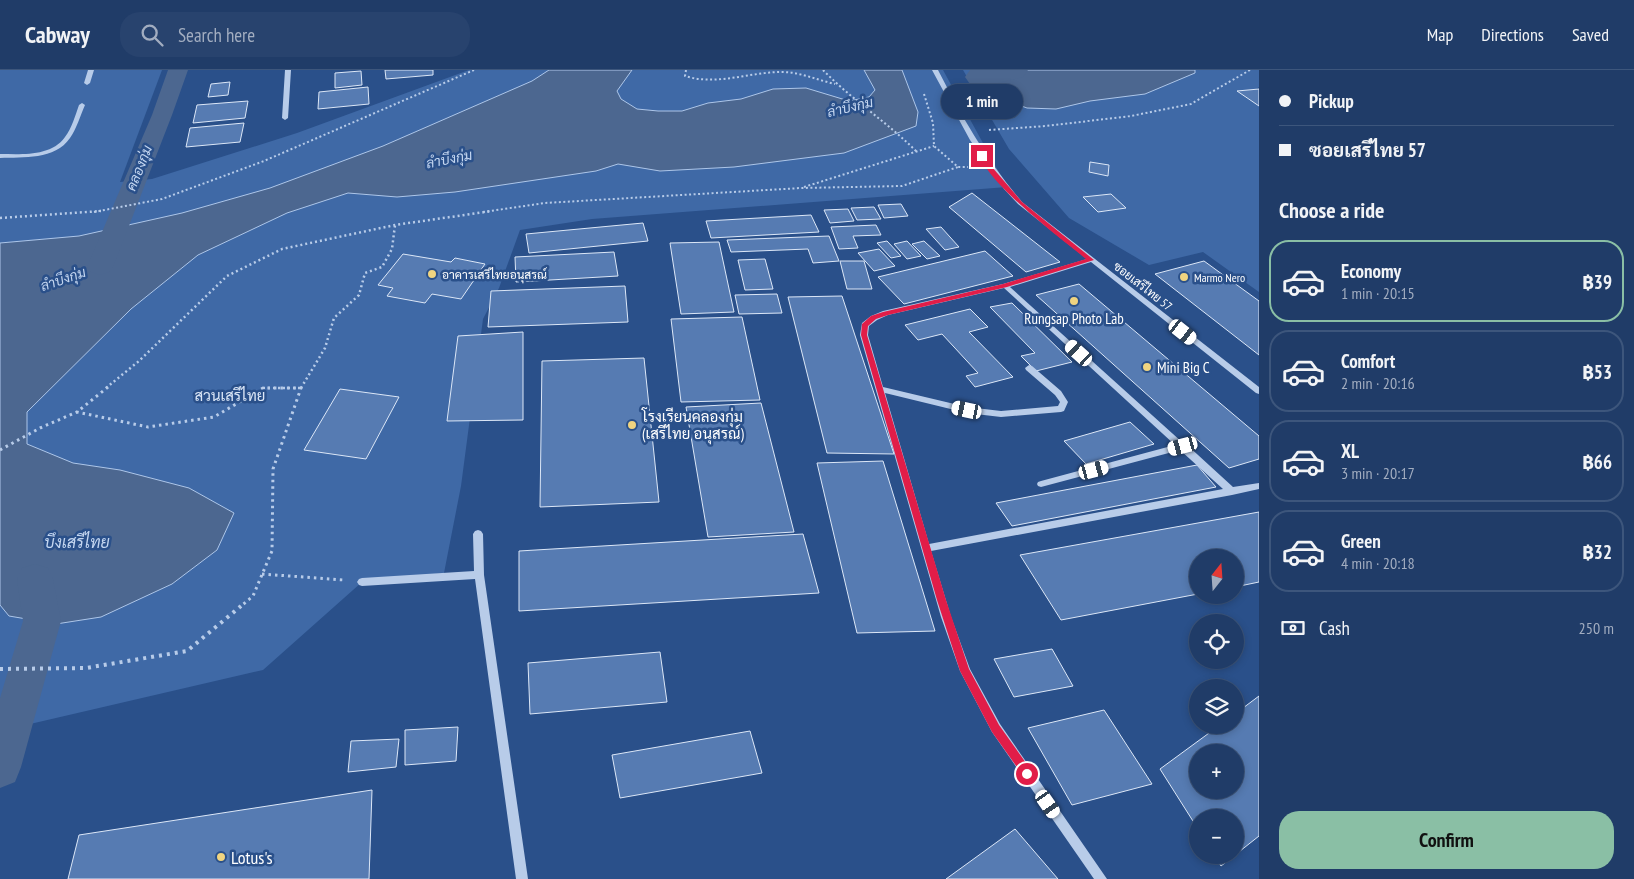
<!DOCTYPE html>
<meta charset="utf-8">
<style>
:root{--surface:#203c68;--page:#28436e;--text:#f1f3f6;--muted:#a2adc0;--line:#3d567c;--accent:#8abfa5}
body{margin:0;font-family:"PT Sans Narrow",Sarabun,sans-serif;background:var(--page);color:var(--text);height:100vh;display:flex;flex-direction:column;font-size:19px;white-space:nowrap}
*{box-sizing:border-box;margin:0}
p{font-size:16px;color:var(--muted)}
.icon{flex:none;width:28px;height:28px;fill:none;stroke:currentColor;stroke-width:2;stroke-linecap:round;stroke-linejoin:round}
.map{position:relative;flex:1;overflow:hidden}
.panel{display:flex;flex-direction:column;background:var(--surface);width:375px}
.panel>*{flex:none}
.hud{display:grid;align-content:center;height:110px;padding:0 20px;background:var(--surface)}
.needle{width:32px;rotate:17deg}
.buttons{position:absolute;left:1189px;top:479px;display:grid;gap:10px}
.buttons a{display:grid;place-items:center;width:55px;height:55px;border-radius:50%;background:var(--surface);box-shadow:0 2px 8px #0003,0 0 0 1px var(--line);font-size:25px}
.end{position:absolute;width:22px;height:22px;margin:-11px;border:6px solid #e11d48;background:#fff;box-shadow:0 0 0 2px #fff}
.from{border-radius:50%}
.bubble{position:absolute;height:35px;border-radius:18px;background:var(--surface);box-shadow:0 2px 8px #0003,0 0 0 1px var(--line);font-size:16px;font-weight:800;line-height:35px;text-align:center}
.car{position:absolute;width:15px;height:30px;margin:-15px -8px;border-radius:6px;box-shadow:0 0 4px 1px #0007;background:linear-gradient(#fff 24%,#345 0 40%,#fff 0 76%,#345 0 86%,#fff 0)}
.hud b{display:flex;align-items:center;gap:18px;height:48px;font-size:19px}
.hud b+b{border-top:1px solid var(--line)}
.hud i{width:12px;height:12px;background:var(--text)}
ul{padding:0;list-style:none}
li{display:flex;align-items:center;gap:15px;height:82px;margin:0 10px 8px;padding:0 10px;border:2px solid var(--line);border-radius:20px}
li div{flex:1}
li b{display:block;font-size:19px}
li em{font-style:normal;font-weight:800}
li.on{border-color:var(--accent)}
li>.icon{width:45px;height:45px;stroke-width:1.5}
h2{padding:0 20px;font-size:22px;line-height:60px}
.pay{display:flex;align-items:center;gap:12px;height:55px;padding:0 20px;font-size:19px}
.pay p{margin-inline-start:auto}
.button{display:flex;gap:10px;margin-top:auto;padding:10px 20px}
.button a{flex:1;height:58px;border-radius:20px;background:var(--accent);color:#111;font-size:20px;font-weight:800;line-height:58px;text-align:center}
header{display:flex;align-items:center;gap:30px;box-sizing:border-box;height:70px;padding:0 25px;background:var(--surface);border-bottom:1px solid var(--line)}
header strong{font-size:24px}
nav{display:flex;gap:28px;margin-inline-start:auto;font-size:18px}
.search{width:350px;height:45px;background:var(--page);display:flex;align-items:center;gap:12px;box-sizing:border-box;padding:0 18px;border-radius:20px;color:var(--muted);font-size:19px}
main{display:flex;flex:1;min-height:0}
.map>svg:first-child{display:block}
.green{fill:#3f69a6}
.water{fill:#4c6790;stroke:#adc6e9}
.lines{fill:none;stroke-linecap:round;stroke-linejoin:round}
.canal{fill:#4c6790;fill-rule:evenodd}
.river{fill:#4c6790;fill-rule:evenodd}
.building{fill:#567bb2;stroke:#dce7f7;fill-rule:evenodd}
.path-far3{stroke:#b8cce9;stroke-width:2;stroke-dasharray:2 2.5;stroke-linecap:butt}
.path-far2{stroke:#b8cce9;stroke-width:2.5;stroke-dasharray:2 3;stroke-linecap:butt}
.path-far1{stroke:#b8cce9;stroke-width:3;stroke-dasharray:2.5 4;stroke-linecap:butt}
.path{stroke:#b8cce9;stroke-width:4;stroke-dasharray:3 5;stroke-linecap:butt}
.minor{fill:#b8cce9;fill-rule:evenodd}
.route{fill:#e11d48}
.poi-dot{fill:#f0d480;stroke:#2a508a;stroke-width:2}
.labels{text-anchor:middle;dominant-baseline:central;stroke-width:5;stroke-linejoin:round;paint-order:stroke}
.far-poi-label{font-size:12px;fill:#fff;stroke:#2a508a;text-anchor:start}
.far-street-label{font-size:12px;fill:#fff;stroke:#2a508a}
.far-water-label{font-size:14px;font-style:italic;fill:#c4d6f0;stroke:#2a508a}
.poi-label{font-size:15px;fill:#fff;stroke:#2a508a;text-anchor:start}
.park-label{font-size:15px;fill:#dce7f7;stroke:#2a508a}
.water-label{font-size:16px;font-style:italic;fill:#c4d6f0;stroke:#2a508a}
.near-poi-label{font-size:18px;fill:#fff;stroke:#2a508a;text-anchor:start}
</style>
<header>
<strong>Cabway</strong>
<div class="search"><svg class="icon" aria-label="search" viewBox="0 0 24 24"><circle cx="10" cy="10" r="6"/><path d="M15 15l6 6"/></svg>Search here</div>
<nav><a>Map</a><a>Directions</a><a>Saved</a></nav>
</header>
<main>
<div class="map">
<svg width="1259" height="809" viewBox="0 0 1259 809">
<rect width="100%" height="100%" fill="#2a508a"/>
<!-- green -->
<path class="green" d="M0 0H162L120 112 152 109 297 63 469 0H943L1007 117 592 149 520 160 499 218 483 249 461 416 444 503 362 512 263 600 0 661Z
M963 0H1259V17L1245 28H1247L1259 36V222L1203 182 1149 195 1069 148 1009 79Z"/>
<!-- water -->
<path class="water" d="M549 0H632L617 21 621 29 637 39 658 41H682L708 33 741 29 773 19 806 18 849 31 869 27 875 20 864 0H902L918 42 916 56 844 83 734 97 660 101 618 94 596 101 455 122 397 127 348 123 287 143 198 185 131 239 27 342V374L73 393 120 400 189 418 234 443 217 480 172 514 101 547 56 554 9 546 0 535V173L79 166 182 143 270 118 383 76 532 11Z
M982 0H1195V3L1145 24 1090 31 1056 39 1027 38 1005 30 991 15Z"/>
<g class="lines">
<!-- canal -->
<path class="canal" d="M168 0H188L172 45 113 197 109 202 100 205 91 202 87 197 152 45Z
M35 494 48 498 53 509 61 551 21 697 15 712 0 718V628L23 551 17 509 22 498Z"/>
<!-- river -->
<path class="river" d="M970 0H1028L1023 7 982 17 970 14 965 7Z"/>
</g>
<!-- building -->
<path class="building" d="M385 0H433V5L386 9Z
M361 1 362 15 335 18V3Z
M230 12 228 25 208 27 211 14Z
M368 17 369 34 318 39 319 22Z
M1259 19V36L1237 21Z
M248 31 245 48 193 53 197 35Z
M244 53 240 72 186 77 190 58Z
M1090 92 1109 95 1108 106 1089 102Z
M972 123 1060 192 1026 202 949 137Z
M1111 124 1126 138 1098 142 1083 127Z
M901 134 908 146 884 148 878 135Z
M874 137 881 149 857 150 851 138Z
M848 139 854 151 830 153 824 140Z
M811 145 819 162 711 168 706 151Z
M643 153 648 171 529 183 526 164Z
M876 155 881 165 853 166 858 178 839 179 831 157Z
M941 157 959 177 945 180 926 159Z
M829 166 839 191 813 193 808 179 731 182 727 170Z
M887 171 901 186 891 188 877 173Z
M907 171 921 186 907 189 894 174Z
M924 171 940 186 927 189 912 174Z
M719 172 734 242 681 244 670 173Z
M879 179 895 196 874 201 858 183Z
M985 181 1013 206 904 234 878 207Z
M614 182 618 206 516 212 515 187Z
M403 184 451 192 455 188 485 194 461 229 432 224 425 233 387 226 393 218 378 215Z
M765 189 773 219 745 220 738 190Z
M840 191H864L872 219H847Z
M1204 191 1259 231V285L1155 204Z
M1079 214 1259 366V389L1229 398 1036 225Z
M625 216 628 252 488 257 491 221Z
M777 224 782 243 739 244 735 225Z
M842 226 894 384 827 383 788 227Z
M1012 233 1072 292 1036 301 1021 286 1035 283 990 237Z
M970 239 988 257 969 262 1013 307 975 317 966 306 978 303 942 264 918 270 905 255Z
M742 247 760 330 681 332 671 249Z
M523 262V350L447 351 458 266Z
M644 288 659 432 540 437 542 291Z
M340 319 399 327 366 389 304 380Z
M761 333 794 462 708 467 686 337Z
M1130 352 1154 374 1086 394 1064 371Z
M883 391 935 561 857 563 817 393Z
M1197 395 1216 417 1012 456 996 433Z
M1259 442V512L1235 517V488H1198V524L1061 550 1020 485Z
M803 464 819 523 519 541V481Z
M1052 579 1073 616 1014 627 994 589Z
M660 582 667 632 530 644 528 593Z
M1259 626V766L1235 785V748H1198V759L1160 699 1220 655H1235V644ZM1198 682H1235V720H1198Z
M1104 640 1152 714 1072 735 1028 658Z
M458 657 456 691 405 695V660Z
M750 661 762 703 620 728 612 685Z
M399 669 396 697 348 702 351 671Z
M372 720 369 809H68L79 765Z
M1015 759 1058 809H946Z
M1214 785H1235L1221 796Z"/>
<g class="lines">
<!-- path-far3 -->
<path class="path-far3" d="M686 0 685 6C717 16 749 2 782 2 800 2 817 10 835 14
M823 0C852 30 887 52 916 81
M924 24 933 53 934 76 958 97H968
M989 60 1046 56 1131 46 1191 34 1250 0
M804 117 934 76
M94 142 162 129 264 91 474 0
M483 142 545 133 801 118 902 116 958 97"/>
<!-- path-far2 -->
<path class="path-far2" d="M0 148 101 141
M106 318 139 291 227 206 282 179 395 155 492 141
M263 318H301
M301 318 325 278 334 248 359 225 365 203 382 197 392 179 395 155"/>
<!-- path-far1 -->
<path class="path-far1" d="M108 317 77 342 148 357 214 347 263 318H301L273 399 272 481 253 526 240 537
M0 380 40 358 77 342
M262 504 344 510"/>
<!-- path -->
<path class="path" d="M0 599 86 598 187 581 241 536"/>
<!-- minor -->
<path class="minor" d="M88 0H94L90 13 87 15 84 13Z
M285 0H291L288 48 285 50 282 48Z
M932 0H938C962 47 987 91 1022 132L1259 317V324L1256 323 1091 192 1010 217 1183 373 1186 374 1233 417 1259 413V419L1232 425 931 481 951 547 970 599 1000 654 1107 809H1094L992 662 960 601 941 547 860 265 862 253 871 246 883 241 1003 214 1087 189 1018 134 1004 119 970 70ZM1004 218 1175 375 1041 411 1038 412 1037 414 1038 416 1041 417 1180 380 1223 419 929 474 885 323 967 343 1001 347 1061 342 1064 341 1068 332 1061 321 1032 296 1029 295 1025 298 1026 300 1055 325 1060 332 1058 336 1001 341 967 337 883 317 868 265 869 256 877 250 888 245Z
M82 33 85 35C80 46 77 58 70 68 55 90 23 87 0 88V84C21 84 51 87 65 67 72 58 75 46 79 35Z
M478 460 481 461 483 464 484 505 528 809H516L475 509 362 516 359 515 357 512 359 509 362 508 474 501 473 464 475 461Z"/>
</g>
<!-- route -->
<path class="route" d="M980 84H984L992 97 1022 132 1094 190 1007 217 888 245 876 249 868 256 867 265 946 530 969 599 999 655 1031 700 1033 704 1031 707 1027 709 1024 707 992 662 960 601 937 530 861 265 862 254 871 246 883 242 1003 214 1086 189C1063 170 984 111 980 84Z"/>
<!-- markers -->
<g class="poi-dot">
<circle cx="432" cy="204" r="5"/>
<circle cx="1184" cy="207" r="5"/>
<circle cx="1074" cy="231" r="5"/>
<circle cx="1147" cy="297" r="5"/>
<circle cx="632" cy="355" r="5"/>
<circle cx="221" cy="787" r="5"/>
</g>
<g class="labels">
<!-- far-poi labels -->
<g class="far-poi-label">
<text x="442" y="204">อาคารเสรีไทยอนุสรณ์</text>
<text x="1194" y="207">Marmo Nero</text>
</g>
<!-- far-street labels -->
<g class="far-street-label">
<text transform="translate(1143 216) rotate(38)">ซอยเสรีไทย 57</text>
</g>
<!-- far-water labels -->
<g class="far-water-label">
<text transform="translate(850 37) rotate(-13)">ลำบึงกุ่ม</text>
<text transform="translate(449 89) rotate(-11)">ลำบึงกุ่ม</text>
<text transform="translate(139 98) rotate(-68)">คลองกุ่ม</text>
<text transform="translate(63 209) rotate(-19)">ลำบึงกุ่ม</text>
</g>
<!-- poi labels -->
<g class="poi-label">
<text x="1074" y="248" text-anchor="middle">Rungsap Photo Lab</text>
<text x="1157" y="297">Mini Big C</text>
<text x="642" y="346">โรงเรียนคลองกุ่ม<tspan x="642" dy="17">(เสรีไทย อนุสรณ์)</tspan></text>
</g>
<!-- park labels -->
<g class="park-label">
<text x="230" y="325">สวนเสรีไทย</text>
</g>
<!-- water labels -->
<g class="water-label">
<text x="77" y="472">บึงเสรีไทย</text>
</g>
<!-- near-poi labels -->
<g class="near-poi-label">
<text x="231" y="787">Lotus's</text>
</g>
</g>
</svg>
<div class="buttons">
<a><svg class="needle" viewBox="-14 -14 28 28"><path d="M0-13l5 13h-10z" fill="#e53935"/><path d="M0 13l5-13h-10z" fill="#a2adc0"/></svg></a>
<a><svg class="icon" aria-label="locate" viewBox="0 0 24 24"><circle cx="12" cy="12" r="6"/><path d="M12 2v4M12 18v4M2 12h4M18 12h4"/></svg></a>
<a><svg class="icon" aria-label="layers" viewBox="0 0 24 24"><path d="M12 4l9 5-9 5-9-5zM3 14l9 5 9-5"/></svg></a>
<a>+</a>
<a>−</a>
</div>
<i class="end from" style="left:1027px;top:704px"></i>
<i class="end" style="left:982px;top:86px"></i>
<div class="bubble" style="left:941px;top:14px;width:82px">1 min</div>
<i class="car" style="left:1183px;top:262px;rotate:128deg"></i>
<i class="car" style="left:1079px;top:283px;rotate:312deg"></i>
<i class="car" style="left:967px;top:340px;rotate:282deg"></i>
<i class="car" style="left:1183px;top:376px;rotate:255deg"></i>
<i class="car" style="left:1094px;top:400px;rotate:75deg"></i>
<i class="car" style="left:1048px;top:734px;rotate:145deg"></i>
</div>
<section class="panel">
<div class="hud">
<b><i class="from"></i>Pickup</b>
<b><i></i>ซอยเสรีไทย 57</b>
</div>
<h2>Choose a ride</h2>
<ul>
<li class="on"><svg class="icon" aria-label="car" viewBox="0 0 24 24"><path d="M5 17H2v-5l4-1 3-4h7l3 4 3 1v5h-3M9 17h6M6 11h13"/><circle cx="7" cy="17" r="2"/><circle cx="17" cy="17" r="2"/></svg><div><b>Economy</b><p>1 min · 20:15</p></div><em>฿39</em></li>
<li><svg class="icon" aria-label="car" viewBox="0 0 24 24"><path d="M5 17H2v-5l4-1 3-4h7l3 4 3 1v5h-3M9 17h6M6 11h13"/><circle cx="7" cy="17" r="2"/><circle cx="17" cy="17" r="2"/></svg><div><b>Comfort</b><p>2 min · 20:16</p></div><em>฿53</em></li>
<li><svg class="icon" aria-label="car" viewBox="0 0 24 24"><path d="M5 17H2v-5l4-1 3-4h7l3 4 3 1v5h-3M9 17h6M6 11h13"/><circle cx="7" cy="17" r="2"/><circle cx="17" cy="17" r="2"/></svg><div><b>XL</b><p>3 min · 20:17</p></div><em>฿66</em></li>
<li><svg class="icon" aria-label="car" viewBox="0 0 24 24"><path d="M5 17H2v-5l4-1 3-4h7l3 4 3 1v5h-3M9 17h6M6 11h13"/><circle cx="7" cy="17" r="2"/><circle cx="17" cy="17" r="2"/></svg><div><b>Green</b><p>4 min · 20:18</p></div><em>฿32</em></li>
</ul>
<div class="pay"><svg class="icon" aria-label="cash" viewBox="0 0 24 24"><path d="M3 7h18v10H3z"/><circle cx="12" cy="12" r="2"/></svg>Cash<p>250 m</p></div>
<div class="button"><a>Confirm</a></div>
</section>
</main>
